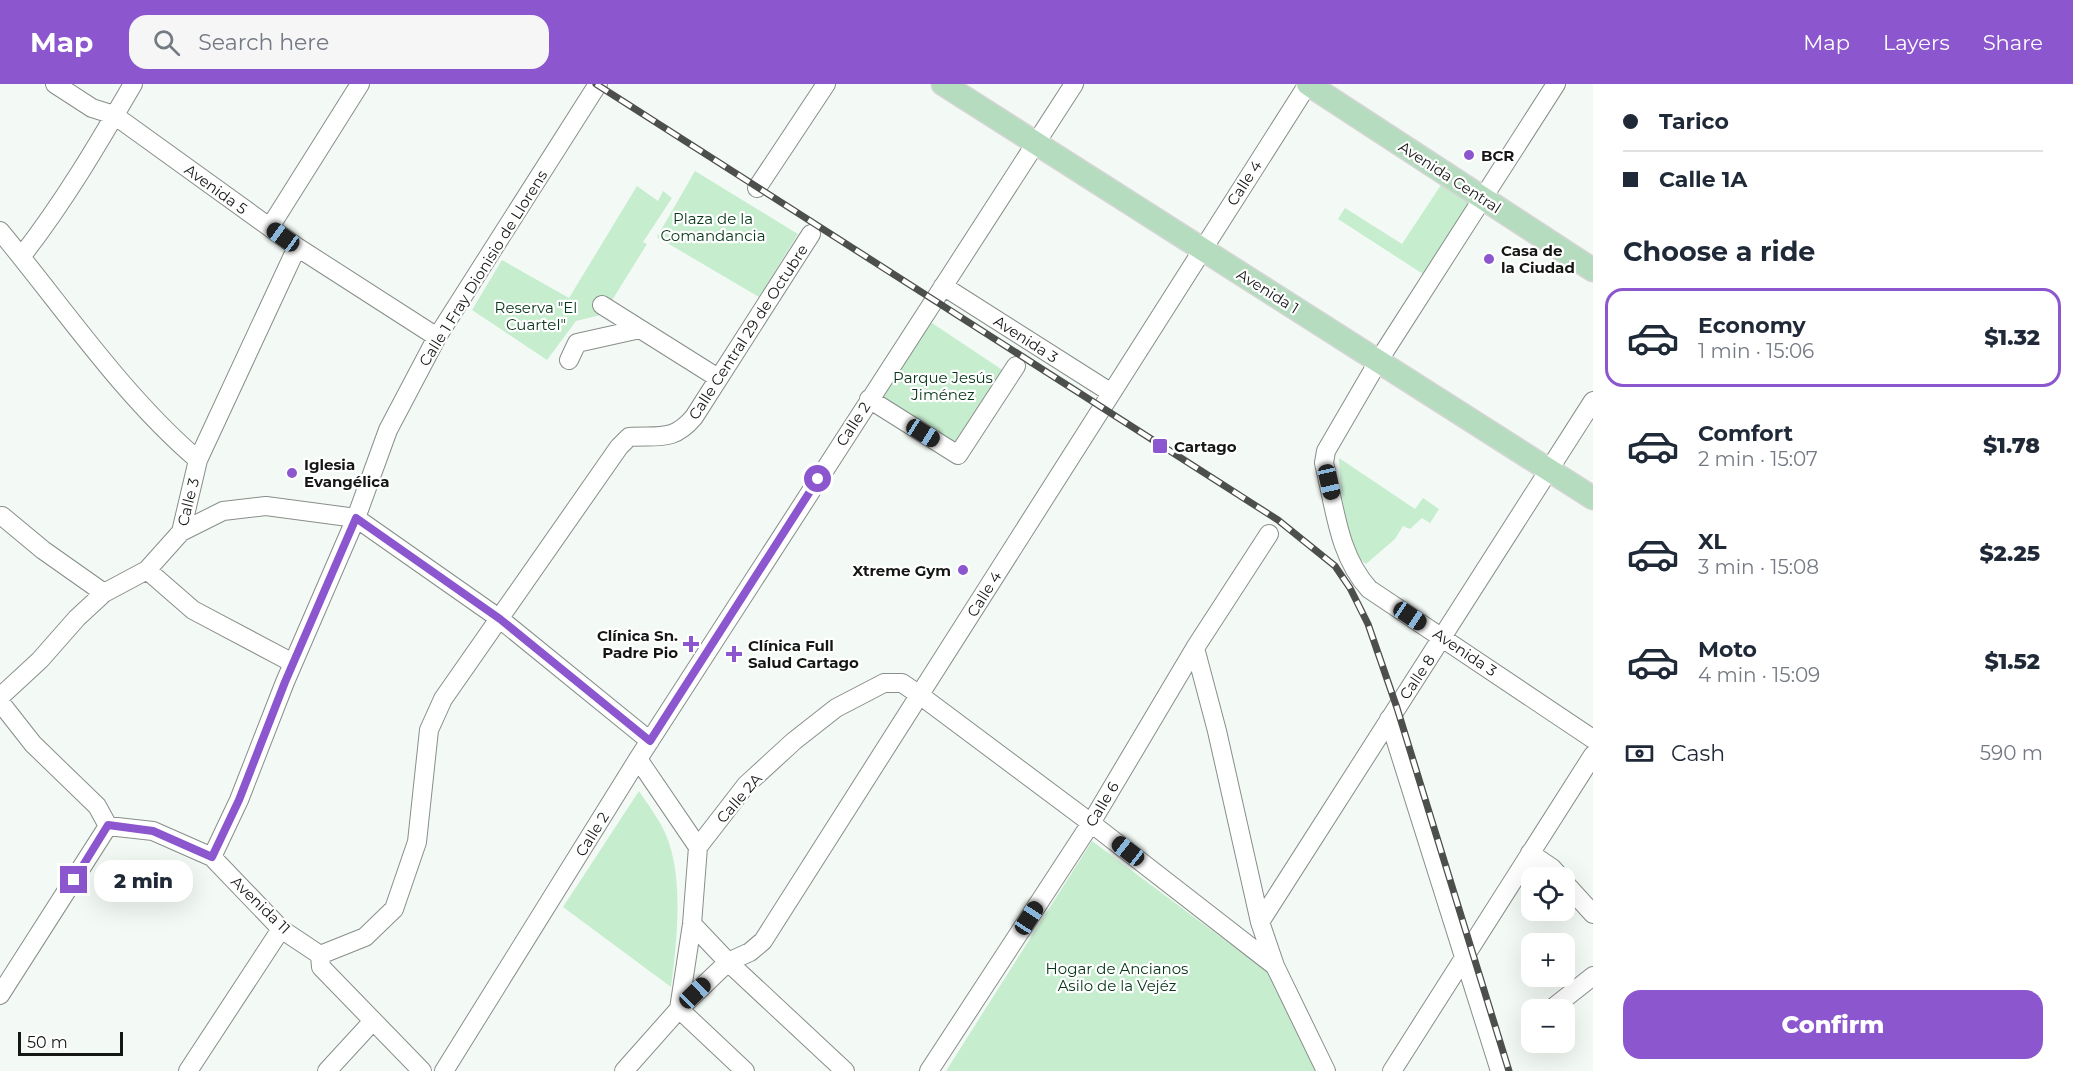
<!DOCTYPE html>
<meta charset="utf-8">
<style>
:root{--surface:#fff;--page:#f6f6f7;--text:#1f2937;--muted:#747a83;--line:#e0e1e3;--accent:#8b56ce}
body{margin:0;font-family:Montserrat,sans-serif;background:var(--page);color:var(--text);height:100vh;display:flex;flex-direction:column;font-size:22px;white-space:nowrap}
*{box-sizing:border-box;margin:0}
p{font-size:20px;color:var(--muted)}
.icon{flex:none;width:33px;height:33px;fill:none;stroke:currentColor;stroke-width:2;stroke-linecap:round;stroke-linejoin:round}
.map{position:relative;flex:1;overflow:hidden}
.sheet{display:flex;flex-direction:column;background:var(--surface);width:480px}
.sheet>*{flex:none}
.banner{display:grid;align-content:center;height:132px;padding:0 30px;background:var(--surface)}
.buttons{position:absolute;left:1521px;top:783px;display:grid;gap:12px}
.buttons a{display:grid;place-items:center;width:54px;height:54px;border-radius:12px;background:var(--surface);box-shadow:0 6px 24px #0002;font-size:30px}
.scale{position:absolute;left:18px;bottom:15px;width:105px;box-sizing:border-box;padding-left:6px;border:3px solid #151715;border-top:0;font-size:16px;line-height:21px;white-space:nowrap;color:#151715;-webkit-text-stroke:4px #fff;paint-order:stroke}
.end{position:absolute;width:27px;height:27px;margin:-14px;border:8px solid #8b56ce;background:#fff;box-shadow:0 0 0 3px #fff}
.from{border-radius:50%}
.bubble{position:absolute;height:42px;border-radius:18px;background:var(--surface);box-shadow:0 6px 24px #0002;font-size:20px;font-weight:800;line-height:42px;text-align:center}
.car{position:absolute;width:18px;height:36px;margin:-18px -9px;border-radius:8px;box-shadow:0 0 4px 2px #0007;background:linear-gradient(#222 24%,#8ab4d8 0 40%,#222 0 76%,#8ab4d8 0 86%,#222 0)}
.banner b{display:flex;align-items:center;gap:21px;height:57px;font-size:22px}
.banner b+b{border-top:2px solid var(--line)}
.banner i{width:15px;height:15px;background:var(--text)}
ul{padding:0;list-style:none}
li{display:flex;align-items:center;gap:18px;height:99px;margin:0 12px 9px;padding:0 18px;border:3px solid transparent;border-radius:18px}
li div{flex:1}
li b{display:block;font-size:22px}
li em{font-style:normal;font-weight:800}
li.active{border-color:var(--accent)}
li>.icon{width:54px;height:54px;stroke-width:1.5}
h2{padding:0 30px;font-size:27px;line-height:72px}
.pay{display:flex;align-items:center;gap:15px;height:66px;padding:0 30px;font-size:22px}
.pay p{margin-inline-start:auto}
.cta{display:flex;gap:12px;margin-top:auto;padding:12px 30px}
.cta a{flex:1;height:69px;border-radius:18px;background:var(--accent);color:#fff;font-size:24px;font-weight:800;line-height:69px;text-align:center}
header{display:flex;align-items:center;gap:36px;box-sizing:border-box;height:84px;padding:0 30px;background:var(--accent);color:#fff}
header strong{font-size:28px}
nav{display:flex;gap:33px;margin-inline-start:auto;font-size:21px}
.search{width:420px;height:54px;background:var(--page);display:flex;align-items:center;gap:15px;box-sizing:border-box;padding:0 21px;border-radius:18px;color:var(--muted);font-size:22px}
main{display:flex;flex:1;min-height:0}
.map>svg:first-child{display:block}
.green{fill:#c7edcf}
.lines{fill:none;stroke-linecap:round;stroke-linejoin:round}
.minor-casing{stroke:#888e89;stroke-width:20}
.major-casing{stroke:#d5d5d5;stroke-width:25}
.minor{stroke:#fff;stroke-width:18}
.major{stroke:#b5dcbe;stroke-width:22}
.rail-casing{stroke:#4c4f4c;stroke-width:7}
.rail{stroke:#fff;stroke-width:4.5;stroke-dasharray:14;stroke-linecap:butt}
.route{stroke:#8b56ce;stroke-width:8}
.poi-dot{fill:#8b56ce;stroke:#fff;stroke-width:2}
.labels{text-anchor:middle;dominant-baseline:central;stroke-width:4.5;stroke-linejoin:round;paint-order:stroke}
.poi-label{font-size:15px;font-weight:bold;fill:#151715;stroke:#fff;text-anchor:start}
.street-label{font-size:15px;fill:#151715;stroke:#fff}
.park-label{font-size:15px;fill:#063719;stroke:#fff}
</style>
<header>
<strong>Map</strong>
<div class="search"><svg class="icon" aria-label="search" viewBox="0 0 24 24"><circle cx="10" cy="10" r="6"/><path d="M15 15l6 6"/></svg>Search here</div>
<nav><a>Map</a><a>Layers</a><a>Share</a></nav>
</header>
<main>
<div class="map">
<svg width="1593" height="987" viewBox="0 0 1593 987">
<rect width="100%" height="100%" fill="#f3f9f4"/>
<!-- green -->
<path class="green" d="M695 87 798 150 759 213 657 153Z
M1441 101 1470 120 1423 190 1338 135 1345 124 1402 160Z
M637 102 658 117 663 107 672 114 643 158 647 160 611 218 609 229 576 237 547 276 472 226 502 176 569 214Z
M929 237 1007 289 957 364 880 314Z
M1339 374 1415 425 1423 414 1439 425 1430 439 1422 434 1410 445 1403 442 1395 455 1366 480C1345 466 1340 398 1339 374Z
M639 707C648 721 660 736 666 751 684 793 677 858 671 903L563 823Z
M1092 757 1273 892 1315 987H946Z"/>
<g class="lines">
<defs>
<path id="minor" d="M55 0 92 24 114 31 297 163 437 253
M1556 0 1379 276 1326 367 1324 379C1335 423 1338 471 1369 505L1593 655
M757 104 826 0
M270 143 360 0
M0 147C64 224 122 311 198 376
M21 173C64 118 98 60 133 0
M943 202 1110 308
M602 221 718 294
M569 276 577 259 640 245
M869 315 958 371 1016 282
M2 432 43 466 104 509
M181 448 223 427 266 422 356 434 500 535 650 657
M147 486 193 526 293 579
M1195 564 1217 647 1260 838 1275 882 1326 987
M0 613 40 576 77 534 104 509 147 486 181 448 198 376 297 163
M0 618 33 660 97 722 108 742 153 747 212 773 281 845 320 871 321 883 422 987
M1389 635 1500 987
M638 675 698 763
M1530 769 1552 784 1561 794
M212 773 239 716 285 598 356 434 388 346 437 253 598 0
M1564 798 1593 830
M1260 838 1593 317
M692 840 728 878 845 987
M320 871 365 853 394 825 417 758 429 646 443 615 619 363 629 353C659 351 673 358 694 333L811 150
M0 911 108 742
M1550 926 1593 892
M188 987 281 845
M327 987 373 937
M444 987 638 675 1074 0
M624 987 679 925 728 878 750 868 763 857 1308 0
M745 987 679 925 692 840 698 763 746 701 794 657 836 624 884 599H902L921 612 1091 739 1275 882
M929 987 1091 739 1195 564 1269 450
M1392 987 1593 671"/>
<path id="major" d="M943 0 1593 414
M1308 0 1593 186"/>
</defs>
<!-- minor casing -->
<use href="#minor" class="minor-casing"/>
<!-- major casing -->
<use href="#major" class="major-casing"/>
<!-- minor -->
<use href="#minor" class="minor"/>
<!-- major -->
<use href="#major" class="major"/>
<defs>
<path id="rail" d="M596 0 1278 436 1335 482 1350 504 1368 540 1397 624 1509 987"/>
</defs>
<!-- rail casing -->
<use href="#rail" class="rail-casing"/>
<!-- rail -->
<use href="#rail" class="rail"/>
</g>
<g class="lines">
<!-- route -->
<path class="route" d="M74 796 108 741 153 747 212 773 239 716 285 598 356 434 500 535 650 657 818 395"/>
</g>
<!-- markers -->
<g class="poi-dot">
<circle cx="1469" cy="71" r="6"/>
<circle cx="1489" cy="175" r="6"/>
<rect x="1152" y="354" width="16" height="16" rx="3"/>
<circle cx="292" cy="389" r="6"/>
<circle cx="963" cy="486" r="6"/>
<path d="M688 551h6v6h6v6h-6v6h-6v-6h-6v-6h6z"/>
<path d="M731 561h6v6h6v6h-6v6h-6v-6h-6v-6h6z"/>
</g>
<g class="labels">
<!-- poi labels -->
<g class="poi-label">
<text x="1481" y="71">BCR</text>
<text x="1501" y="166">Casa de<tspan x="1501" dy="17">la Ciudad</tspan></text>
<text x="1174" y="362">Cartago</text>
<text x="304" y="380">Iglesia<tspan x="304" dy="17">Evangélica</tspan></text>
<text x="951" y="486" text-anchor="end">Xtreme Gym</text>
<text x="678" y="551" text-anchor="end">Clínica Sn.<tspan x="678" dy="17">Padre Pio</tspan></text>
<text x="748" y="561">Clínica Full<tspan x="748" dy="17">Salud Cartago</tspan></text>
</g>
<!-- street labels -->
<g class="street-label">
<text transform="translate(1450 93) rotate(33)">Avenida Central</text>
<text transform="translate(1244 99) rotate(-57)">Calle 4</text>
<text transform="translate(216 105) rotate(36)">Avenida 5</text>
<text transform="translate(483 184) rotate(-58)">Calle 1 Fray Dionisio de Llorens</text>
<text transform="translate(1268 207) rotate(32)">Avenida 1</text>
<text transform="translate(748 248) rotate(-57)">Calle Central 29 de Octubre</text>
<text transform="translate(1026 255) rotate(33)">Avenida 3</text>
<text transform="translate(853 340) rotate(-57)">Calle 2</text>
<text transform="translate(188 418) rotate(-76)">Calle 3</text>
<text transform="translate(984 510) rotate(-58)">Calle 4</text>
<text transform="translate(1465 568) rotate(34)">Avenida 3</text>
<text transform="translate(1417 593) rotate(-56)">Calle 8</text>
<text transform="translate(739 714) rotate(-49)">Calle 2A</text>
<text transform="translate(1102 720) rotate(-59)">Calle 6</text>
<text transform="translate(592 750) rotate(-58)">Calle 2</text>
<text transform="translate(261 821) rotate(44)">Avenida 11</text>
</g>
<!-- park labels -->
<g class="park-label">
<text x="713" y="134">Plaza de la<tspan x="713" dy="17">Comandancia</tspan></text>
<text x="536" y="223">Reserva "El<tspan x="536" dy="17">Cuartel"</tspan></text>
<text x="943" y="293">Parque Jesús<tspan x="943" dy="17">Jiménez</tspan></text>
<text x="1117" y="884">Hogar de Ancianos<tspan x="1117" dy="17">Asilo de la Vejéz</tspan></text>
</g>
</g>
</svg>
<div class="buttons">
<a><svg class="icon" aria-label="locate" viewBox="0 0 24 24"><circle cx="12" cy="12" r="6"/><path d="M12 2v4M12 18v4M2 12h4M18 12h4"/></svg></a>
<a>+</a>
<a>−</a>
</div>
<div class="scale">50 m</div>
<i class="end from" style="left:818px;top:395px"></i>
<i class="end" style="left:74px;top:796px"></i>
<div class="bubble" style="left:94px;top:776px;width:99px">2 min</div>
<i class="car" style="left:283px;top:153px;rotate:306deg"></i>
<i class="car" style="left:923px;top:349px;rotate:122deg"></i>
<i class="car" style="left:1329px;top:398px;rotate:167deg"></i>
<i class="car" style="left:1410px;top:532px;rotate:124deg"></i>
<i class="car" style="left:1128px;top:767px;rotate:308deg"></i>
<i class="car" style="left:1029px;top:834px;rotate:33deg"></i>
<i class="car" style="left:695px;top:909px;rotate:46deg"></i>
</div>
<section class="sheet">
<div class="banner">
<b><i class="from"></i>Tarico</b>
<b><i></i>Calle 1A</b>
</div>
<h2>Choose a ride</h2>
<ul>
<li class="active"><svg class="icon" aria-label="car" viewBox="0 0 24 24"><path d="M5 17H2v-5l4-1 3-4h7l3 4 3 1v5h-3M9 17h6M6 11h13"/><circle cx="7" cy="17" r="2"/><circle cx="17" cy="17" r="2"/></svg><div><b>Economy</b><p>1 min · 15:06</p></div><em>$1.32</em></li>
<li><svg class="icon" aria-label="car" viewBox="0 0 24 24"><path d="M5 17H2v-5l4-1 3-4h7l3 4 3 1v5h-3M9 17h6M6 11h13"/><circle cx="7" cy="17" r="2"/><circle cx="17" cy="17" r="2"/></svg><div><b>Comfort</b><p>2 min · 15:07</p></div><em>$1.78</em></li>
<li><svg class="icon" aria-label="car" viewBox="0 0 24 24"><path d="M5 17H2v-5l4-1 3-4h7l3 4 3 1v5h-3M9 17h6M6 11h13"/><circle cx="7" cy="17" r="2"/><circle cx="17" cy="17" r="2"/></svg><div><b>XL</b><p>3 min · 15:08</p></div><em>$2.25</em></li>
<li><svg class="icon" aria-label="car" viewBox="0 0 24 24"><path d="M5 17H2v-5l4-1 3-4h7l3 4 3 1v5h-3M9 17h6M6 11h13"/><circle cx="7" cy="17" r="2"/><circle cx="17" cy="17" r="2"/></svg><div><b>Moto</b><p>4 min · 15:09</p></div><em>$1.52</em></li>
</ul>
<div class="pay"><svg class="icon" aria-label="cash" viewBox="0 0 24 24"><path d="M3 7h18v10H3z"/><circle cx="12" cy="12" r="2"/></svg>Cash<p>590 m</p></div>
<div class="cta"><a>Confirm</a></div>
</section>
</main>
